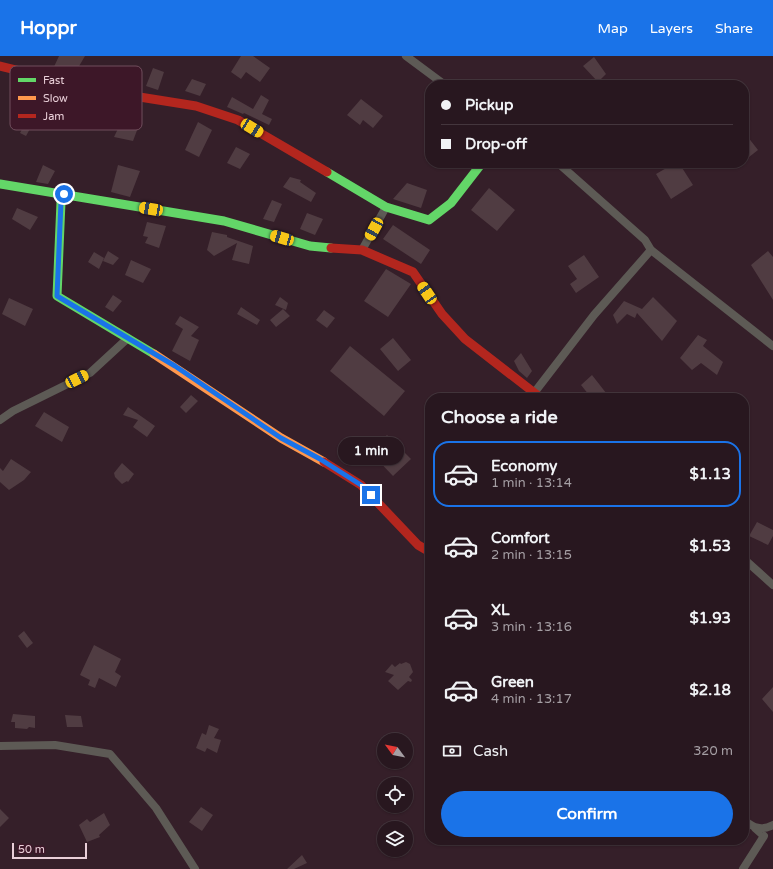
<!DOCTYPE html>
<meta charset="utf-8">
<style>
:root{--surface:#28171f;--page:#34242c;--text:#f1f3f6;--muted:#a59fa4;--line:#44363d;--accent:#1a73e8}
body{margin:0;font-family:"Varela Round",sans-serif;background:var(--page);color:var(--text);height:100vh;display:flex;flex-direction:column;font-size:15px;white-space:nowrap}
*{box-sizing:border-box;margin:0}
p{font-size:13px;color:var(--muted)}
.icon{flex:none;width:22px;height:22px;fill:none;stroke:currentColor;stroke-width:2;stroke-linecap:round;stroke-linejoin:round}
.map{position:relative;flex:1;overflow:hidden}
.sheet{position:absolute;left:425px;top:337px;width:324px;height:452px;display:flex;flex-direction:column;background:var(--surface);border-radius:16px;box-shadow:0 1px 3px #0004,0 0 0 1px var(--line)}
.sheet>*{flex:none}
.hud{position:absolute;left:425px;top:24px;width:324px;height:88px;border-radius:16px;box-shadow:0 1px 3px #0004,0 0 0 1px var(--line);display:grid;align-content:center;height:88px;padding:0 16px;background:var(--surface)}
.needle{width:26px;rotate:302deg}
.fabs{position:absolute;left:377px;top:677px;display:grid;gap:8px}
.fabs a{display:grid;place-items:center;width:36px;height:36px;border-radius:50%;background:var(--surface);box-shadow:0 1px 3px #0004,0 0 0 1px var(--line);font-size:20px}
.scale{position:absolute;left:12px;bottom:10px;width:75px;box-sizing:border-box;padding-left:4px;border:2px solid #e9cfd8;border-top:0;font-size:11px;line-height:14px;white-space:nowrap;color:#e9cfd8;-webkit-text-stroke:3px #3d1728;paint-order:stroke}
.end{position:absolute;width:18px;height:18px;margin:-9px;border:5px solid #1a73e8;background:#fff;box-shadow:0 0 0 2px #fff}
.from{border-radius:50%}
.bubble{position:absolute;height:28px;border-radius:14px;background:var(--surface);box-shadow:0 1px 3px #0004,0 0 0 1px var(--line);font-size:13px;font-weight:700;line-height:28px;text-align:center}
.car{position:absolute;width:12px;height:24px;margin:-12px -6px;border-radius:5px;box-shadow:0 0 3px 1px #0007;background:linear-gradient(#f5c518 24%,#345 0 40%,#f5c518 0 76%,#345 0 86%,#f5c518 0)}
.hud b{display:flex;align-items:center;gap:14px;height:38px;font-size:15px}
.hud b+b{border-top:1px solid var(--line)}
.hud i{width:10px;height:10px;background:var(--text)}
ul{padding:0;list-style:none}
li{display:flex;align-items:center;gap:12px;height:66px;margin:0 8px 6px;padding:0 8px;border:2px solid transparent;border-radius:16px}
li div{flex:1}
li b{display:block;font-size:15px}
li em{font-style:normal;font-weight:700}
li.active{border-color:var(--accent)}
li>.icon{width:36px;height:36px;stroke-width:1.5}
h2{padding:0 16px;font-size:18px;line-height:48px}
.pay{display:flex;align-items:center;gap:10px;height:44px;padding:0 16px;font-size:15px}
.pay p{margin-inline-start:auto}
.action{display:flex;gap:8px;margin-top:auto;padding:8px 16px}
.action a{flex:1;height:46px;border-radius:24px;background:var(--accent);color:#fff;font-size:16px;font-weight:700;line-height:46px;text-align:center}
header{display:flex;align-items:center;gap:24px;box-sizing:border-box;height:56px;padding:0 20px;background:var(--accent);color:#fff}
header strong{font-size:19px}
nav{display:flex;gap:22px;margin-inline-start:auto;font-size:14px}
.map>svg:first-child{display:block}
.building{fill:#503c42}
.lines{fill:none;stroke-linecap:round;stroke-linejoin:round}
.street{stroke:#5d5a55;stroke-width:8}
.fast{stroke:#63d668;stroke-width:9}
.slow{stroke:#ff974d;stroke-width:9}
.jam{stroke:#b3261e;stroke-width:9}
.route{stroke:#1a73e8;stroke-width:5}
.key{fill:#3d1728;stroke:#714e5d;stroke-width:1}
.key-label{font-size:11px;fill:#e9cfd8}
</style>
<header>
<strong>Hoppr</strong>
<nav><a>Map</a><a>Layers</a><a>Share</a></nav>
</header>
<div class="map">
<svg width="773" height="813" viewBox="0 0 773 813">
<rect width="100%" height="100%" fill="#351f29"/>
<!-- building -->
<path class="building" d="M59 0H85L75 17 52 15Z
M241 0H253L270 12 260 26 246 16 241 23 231 16Z
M594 1 606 18 598 26 583 10Z
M153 12 164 16 158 34 146 30Z
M192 23 206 28 200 40 185 35Z
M261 39 269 44 262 58 272 63 269 69 244 57 243 58 227 51 232 41 253 53Z
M361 43 383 60 373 72 363 64 360 69 347 59Z
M126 56 142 61 133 85 114 81Z
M30 58 37 60 26 80 20 77Z
M198 66 212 74 199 101 185 94Z
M744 76 758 94 744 105Z
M236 91 250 98 240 113 227 107Z
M675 107H679L693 129 671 143 656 118Z
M43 109 55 115 48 128 36 126Z
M118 109 140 115 130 141 111 136Z
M290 121 301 124 300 126 316 137 311 146 283 131Z
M407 127 427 134 421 152 393 143Z
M489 132 515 154 497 175 471 154Z
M272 144 282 148 274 166 263 163Z
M17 152 38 161 30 174 12 163Z
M307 157 323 163 315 179 300 173Z
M147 166 166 170 159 192 145 187 148 181 143 180Z
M393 169 430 194 421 208 383 183Z
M212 176 227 179V181L253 190 249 208 232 204 237 187 214 200 207 194Z
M108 195 119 202 113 209 103 205Z
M768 195 773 201V244L751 209Z
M94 196 104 202 99 213 88 206Z
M584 199 599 221 576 237 570 228 577 223 568 210Z
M131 204 151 213 143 227 125 219Z
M386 213 411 228 388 261 364 245Z
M113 239 122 245 113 256 105 251Z
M280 241 288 247 286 254 275 249Z
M653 241 677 265 662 285 637 257 635 262 627 258 617 268 613 259 624 245 642 253Z
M9 242 33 253 25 270 2 258Z
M241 251 260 264 257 269 237 258Z
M283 253 290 260 276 271 270 264Z
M324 254 335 262 327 272 316 264Z
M180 260 199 271 191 280 199 284 190 305 172 295 183 273 175 268Z
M698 279 707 284 703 290 723 306 717 319 701 307 692 314 680 302Z
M393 282 411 304 398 315 380 293Z
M350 290 405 335 384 360 330 315Z
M521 297 532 315 527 322 519 315 514 305Z
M592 319 610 342H588L589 339 581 329Z
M191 339 198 345 186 357 180 351Z
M128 351 155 370 147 381 133 371 138 364 123 359Z
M44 356 69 371 62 386 35 370Z
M387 379 411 403 393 420 370 396Z
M11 403 31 416 24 424 9 434 0 426V412L3 415Z
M122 407 134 418 128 426 127 425 122 428 115 421 114 417Z
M757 466 773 474V480L768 489 749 480Z
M24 575 33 587 27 592 18 580Z
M94 589 121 603 115 616 121 620 116 631 99 622 95 632 88 629 90 624 80 619Z
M406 606 410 608 413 616 409 621 412 624 411 626 408 625 398 634 388 625 394 619 385 616 392 608 395 611 400 607 401 608Z
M773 631V656L762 643Z
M13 658 35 660V672L29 671 27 673 15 672V666H11Z
M65 659 81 660 83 671H67Z
M209 669 219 673 214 682 221 684 217 697 207 692 205 696 196 692 202 677 206 679Z
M201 751 213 759 202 775 189 766Z
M0 753 9 762 0 771Z
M104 757 110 769 99 779 100 781 87 786 79 769 87 763 90 766Z
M302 799 307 807 294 813H287Z"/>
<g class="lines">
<!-- street -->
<path class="street" d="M406 0 445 29
M558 107 645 184 651 194 773 290
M362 194 386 151
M534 337 594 259 651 194
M0 364 13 355 90 317 128 282
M744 503 773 529
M0 690 55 689 110 698 156 752 195 813
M744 764C754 772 761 775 773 769
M743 813 764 780 755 772"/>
<!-- fast -->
<path class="fast" d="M327 116 386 151 429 164 451 147 482 107
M0 128 224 165 310 190 331 192
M64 138 61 146 57 240 154 298"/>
<!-- slow -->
<path class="slow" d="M154 298 281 382 324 406"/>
<!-- jam -->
<path class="jam" d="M0 10 102 35 196 50 238 64 327 116
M331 192 362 194 413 216 442 258 465 283 541 342
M324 406 361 429 418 489 430 496"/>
</g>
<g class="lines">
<!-- route -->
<path class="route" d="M64 138 61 146 57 240 175 310 281 382 320 403 361 429 371 439"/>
</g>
<!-- legend -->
<rect x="10" y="10" width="132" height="64" rx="6" class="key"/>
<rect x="18" y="22" width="18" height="4" fill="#63d668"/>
<rect x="18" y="40" width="18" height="4" fill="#ff974d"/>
<rect x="18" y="58" width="18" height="4" fill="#b3261e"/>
<g class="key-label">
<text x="43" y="28">Fast</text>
<text x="43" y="46">Slow</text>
<text x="43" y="64">Jam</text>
</g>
</svg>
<div class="fabs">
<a><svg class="needle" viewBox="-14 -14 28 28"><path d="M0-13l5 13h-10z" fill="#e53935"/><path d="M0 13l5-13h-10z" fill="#a59fa4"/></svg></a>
<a><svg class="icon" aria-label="locate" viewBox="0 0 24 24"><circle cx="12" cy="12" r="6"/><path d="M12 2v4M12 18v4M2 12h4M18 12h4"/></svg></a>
<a><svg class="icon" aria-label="layers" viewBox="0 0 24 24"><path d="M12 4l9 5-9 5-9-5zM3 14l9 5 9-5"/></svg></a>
</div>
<div class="scale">50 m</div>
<i class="end from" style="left:64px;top:138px"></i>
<i class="end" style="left:371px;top:439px"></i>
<div class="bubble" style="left:338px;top:381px;width:66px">1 min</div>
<i class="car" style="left:252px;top:72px;rotate:121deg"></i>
<i class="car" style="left:151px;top:153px;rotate:280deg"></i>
<i class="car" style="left:374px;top:173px;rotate:209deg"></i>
<i class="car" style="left:282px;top:182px;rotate:286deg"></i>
<i class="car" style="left:427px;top:237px;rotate:326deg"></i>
<i class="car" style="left:77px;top:323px;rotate:64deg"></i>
<div class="hud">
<b><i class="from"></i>Pickup</b>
<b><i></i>Drop-off</b>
</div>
<section class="sheet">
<h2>Choose a ride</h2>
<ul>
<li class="active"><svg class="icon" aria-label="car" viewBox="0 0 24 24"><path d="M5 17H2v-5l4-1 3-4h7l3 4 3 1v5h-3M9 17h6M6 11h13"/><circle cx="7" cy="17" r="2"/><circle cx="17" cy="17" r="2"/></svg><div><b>Economy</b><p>1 min · 13:14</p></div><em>$1.13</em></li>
<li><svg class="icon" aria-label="car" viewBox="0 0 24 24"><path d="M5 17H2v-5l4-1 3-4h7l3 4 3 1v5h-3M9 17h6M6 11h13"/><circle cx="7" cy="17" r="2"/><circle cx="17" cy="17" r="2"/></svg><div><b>Comfort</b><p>2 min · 13:15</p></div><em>$1.53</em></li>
<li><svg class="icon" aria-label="car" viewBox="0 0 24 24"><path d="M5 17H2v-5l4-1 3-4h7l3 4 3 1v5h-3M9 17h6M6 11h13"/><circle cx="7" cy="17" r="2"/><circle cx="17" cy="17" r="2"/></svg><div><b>XL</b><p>3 min · 13:16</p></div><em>$1.93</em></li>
<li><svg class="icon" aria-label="car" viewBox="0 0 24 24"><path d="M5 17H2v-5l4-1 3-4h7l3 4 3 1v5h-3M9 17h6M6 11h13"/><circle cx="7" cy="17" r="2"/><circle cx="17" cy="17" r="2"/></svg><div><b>Green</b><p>4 min · 13:17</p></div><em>$2.18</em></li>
</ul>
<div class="pay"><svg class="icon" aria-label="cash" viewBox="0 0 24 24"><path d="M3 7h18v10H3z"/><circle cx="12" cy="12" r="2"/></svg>Cash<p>320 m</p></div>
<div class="action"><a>Confirm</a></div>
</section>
</div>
